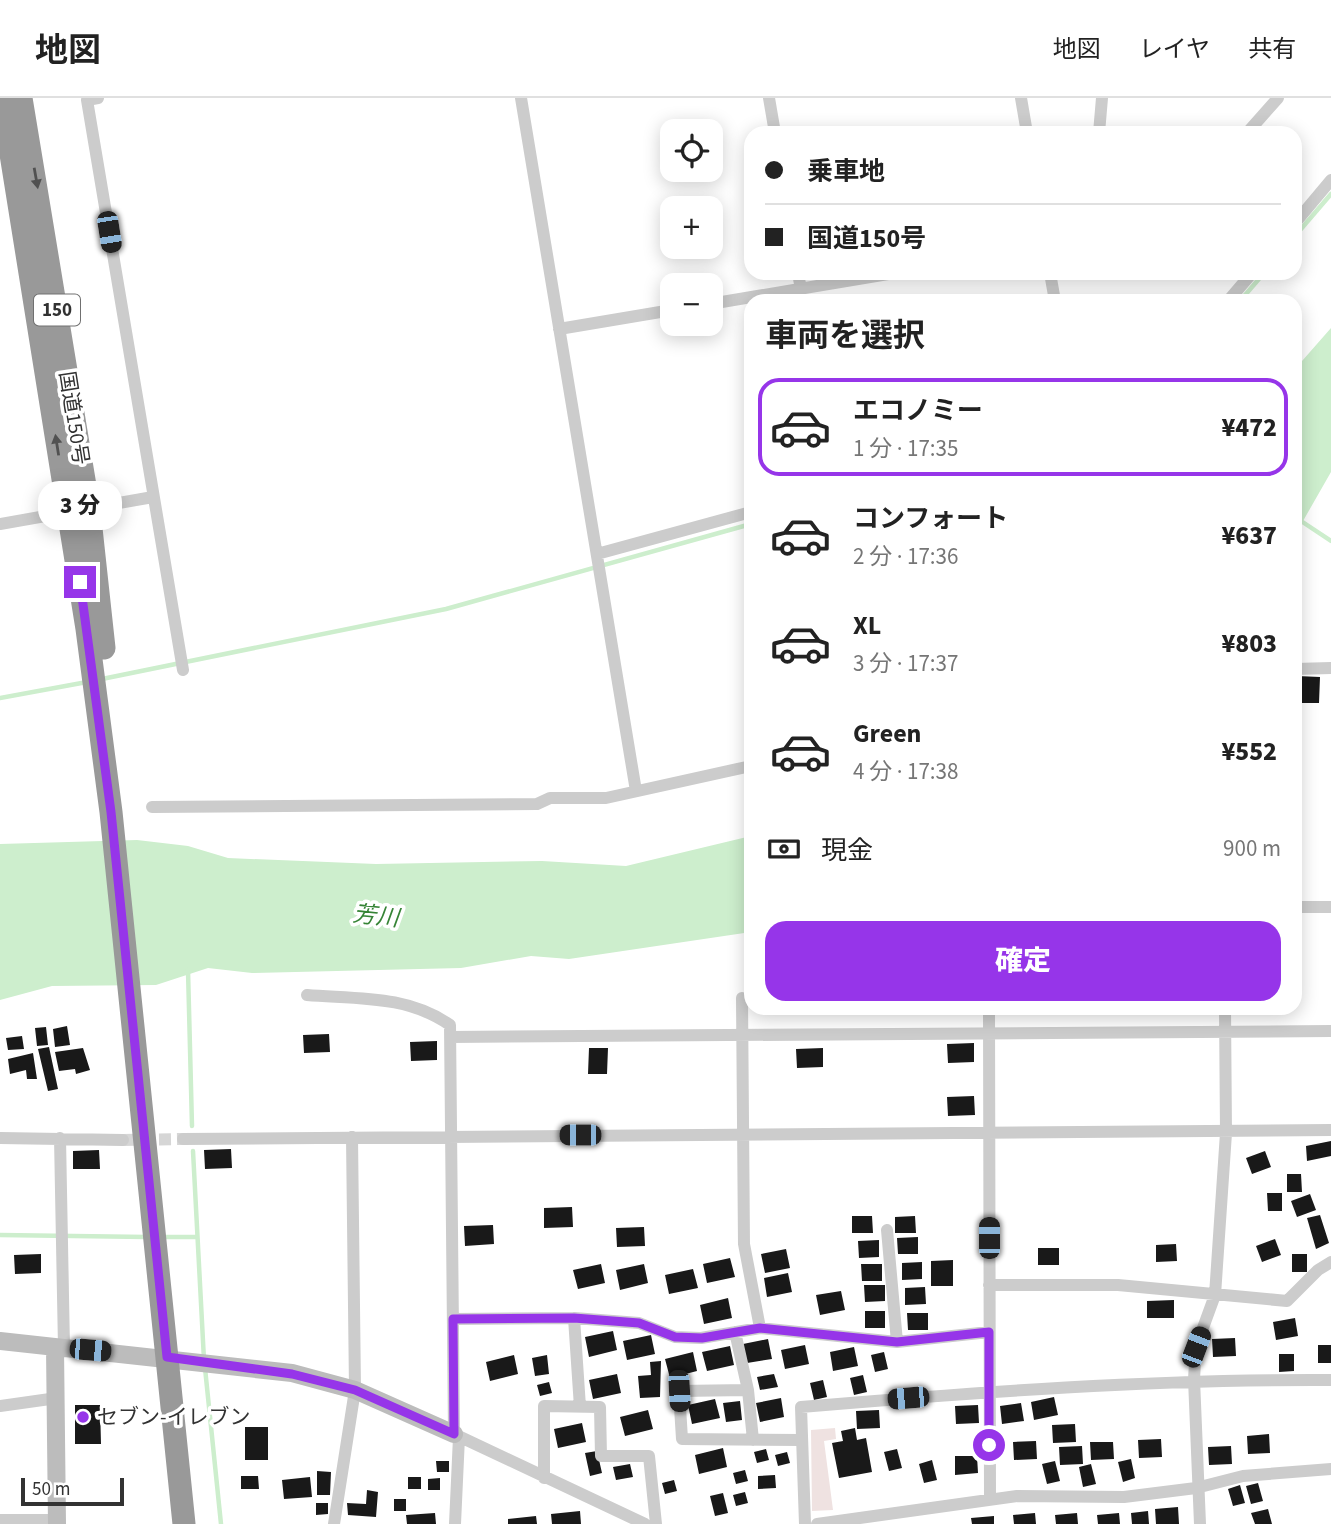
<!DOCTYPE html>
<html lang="ja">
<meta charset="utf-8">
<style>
:root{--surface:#fff;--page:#f6f6f6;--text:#222;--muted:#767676;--line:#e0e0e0;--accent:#9635e9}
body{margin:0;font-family:"Source Sans 3","Noto Sans JP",sans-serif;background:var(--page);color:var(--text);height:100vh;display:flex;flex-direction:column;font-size:26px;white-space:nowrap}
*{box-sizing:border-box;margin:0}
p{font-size:23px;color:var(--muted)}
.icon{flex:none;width:38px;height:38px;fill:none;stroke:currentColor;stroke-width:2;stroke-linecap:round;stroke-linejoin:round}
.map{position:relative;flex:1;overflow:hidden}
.drawer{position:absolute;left:744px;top:196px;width:558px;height:721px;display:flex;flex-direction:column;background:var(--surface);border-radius:21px;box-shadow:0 4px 18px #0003}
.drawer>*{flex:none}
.banner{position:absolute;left:744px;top:28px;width:558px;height:154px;border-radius:21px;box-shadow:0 4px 18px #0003;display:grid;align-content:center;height:154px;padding:0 21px;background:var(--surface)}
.controls{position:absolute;left:660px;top:21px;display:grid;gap:14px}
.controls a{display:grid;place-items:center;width:63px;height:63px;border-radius:14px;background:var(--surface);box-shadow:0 4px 18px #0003;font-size:35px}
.scale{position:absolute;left:21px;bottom:18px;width:103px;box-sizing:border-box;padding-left:7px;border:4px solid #323232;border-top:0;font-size:19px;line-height:24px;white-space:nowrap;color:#323232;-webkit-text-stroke:5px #fff;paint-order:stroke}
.end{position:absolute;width:32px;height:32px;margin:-16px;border:9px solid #9635e9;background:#fff;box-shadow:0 0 0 4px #fff}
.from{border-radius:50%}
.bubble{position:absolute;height:49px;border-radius:21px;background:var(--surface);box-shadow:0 4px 18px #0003;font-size:23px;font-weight:800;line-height:49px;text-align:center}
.car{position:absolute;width:21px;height:42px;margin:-21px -10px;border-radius:9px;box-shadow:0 0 5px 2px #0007;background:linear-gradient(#222 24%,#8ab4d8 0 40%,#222 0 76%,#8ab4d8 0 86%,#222 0)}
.banner b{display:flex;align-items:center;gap:24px;height:66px;font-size:26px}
.banner b+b{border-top:2px solid var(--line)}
.banner i{width:18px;height:18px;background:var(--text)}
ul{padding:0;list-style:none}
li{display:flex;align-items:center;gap:21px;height:98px;margin:0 14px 10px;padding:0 7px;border:4px solid transparent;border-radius:21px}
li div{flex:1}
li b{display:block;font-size:26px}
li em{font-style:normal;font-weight:800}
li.on{border-color:var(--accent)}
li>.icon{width:63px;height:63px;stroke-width:1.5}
h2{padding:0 21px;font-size:32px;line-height:84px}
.pay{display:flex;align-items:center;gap:18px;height:77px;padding:0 21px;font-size:26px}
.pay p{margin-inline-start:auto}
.primary-button{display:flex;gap:14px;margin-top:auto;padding:14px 21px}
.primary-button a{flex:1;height:80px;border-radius:21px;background:var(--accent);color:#fff;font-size:28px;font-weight:800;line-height:80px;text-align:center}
header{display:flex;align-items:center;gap:42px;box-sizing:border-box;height:98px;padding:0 35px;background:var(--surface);border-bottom:2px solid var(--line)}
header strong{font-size:33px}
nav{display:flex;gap:38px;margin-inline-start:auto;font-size:24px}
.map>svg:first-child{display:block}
.green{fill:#efe2e1}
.water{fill:#cdeecd}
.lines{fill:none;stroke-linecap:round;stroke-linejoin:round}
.stream{stroke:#cdeecd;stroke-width:4.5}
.building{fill:#191919}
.street-tunnel{stroke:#d6d6d6;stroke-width:12;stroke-dasharray:12 6;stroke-linecap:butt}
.street{stroke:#ccc;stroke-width:12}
.secondary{stroke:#bcbcbc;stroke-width:18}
.highway{stroke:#999;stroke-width:23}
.oneway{fill:#515151}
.route{stroke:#9635e9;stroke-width:9}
.poi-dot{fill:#9635e9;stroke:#fff;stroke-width:2.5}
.labels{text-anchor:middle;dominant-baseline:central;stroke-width:7;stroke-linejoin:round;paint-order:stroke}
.shield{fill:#fff;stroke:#707070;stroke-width:2}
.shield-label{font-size:19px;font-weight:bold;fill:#323232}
.street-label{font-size:21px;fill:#323232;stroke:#fff}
.poi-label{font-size:21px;fill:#323232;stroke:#fff;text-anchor:start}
.water-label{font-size:23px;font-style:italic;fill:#368436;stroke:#fff}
</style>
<header>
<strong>地図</strong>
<nav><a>地図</a><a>レイヤ</a><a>共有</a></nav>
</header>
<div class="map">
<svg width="1331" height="1426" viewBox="0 0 1331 1426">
<rect width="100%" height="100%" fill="#fff"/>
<!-- green -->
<path class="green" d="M835 1330 836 1341 824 1343 833 1412 812 1413 811 1332Z"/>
<!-- water -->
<path class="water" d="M1331 230V374L1295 437V271Z
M751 738V834L569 861 531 858 461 870 252 875 208 870 156 887 52 888 0 902V746L137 742 188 748 228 760 376 766 542 763 626 768Z"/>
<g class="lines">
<!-- stream -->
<path class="stream" d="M1295 138 1331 96
M1240 203 1264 175
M1295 419 1331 443
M102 581 446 511 751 426
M0 600 87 584
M188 872 192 1028
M193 1053 204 1262
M0 1137 147 1139
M162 1139H196
M205 1270 221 1426"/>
</g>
<!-- building -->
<path class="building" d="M1297 578 1320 579 1319 605H1296Z
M1001 910H1034V916L1001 915Z
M67 928 70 947 55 949 53 931Z
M46 929 48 947 37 948 35 930Z
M329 936 330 954 304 955 303 937Z
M22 938 24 951 8 952 6 940Z
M437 943V962L411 963 410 944Z
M974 945V964L948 965 947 946Z
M49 949 58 991 48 993 38 951Z
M83 950 90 972 76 976 75 971 59 973 55 954Z
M589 950H608L607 976H588Z
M823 950V969L797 970 796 951Z
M33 955 37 981H27L26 972 10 976 8 961Z
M974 998 975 1017 948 1018 947 999Z
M1331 1043V1058L1307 1063 1306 1048Z
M231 1051 232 1070 205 1071 204 1052Z
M99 1052 100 1071H73V1053Z
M1265 1053 1271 1069 1252 1076 1246 1060Z
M1287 1076H1301L1302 1094H1287Z
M1267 1095H1282V1113H1268Z
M1310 1096 1316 1112 1297 1119 1291 1103Z
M572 1109 573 1129 544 1130V1110Z
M1320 1117 1329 1145 1316 1151 1307 1120Z
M852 1118H872L873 1135H852Z
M915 1118 916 1135H895V1119Z
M493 1127 494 1146 465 1148 464 1128Z
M644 1129 645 1148 617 1149 616 1130Z
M918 1139V1156H898L897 1140Z
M1275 1141 1281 1157 1262 1164 1256 1148Z
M879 1142V1159L859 1160 858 1143Z
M1176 1146 1177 1163 1156 1164V1147Z
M1038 1150H1059V1167H1038Z
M786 1151 790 1170 765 1175 761 1156Z
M41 1156V1175L15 1176 14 1157Z
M1292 1156H1307V1174H1292Z
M730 1160 735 1179 707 1185 703 1166Z
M953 1162V1188H931V1163Z
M922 1164V1181L902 1182V1165Z
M601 1166 605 1185 578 1191 573 1172Z
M644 1166 648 1185 620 1192 616 1172Z
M861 1166H882V1183H862Z
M693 1171 698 1190 669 1196 665 1177Z
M788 1175 792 1194 767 1199 764 1180Z
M864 1187H885V1203L865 1204Z
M925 1189 926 1206 905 1207V1190Z
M841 1193 845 1212 820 1217 816 1197Z
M728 1200 732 1220 704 1226 700 1207Z
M1174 1202V1220H1147V1203Z
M865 1213H885V1230H865Z
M907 1215H928V1232H908Z
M1295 1220 1298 1238 1276 1242 1273 1224Z
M613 1233 617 1252 589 1259 585 1239Z
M651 1237 655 1256 627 1262 623 1243Z
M1235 1240 1236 1258 1213 1259 1212 1241Z
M768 1241 772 1261 747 1265 743 1246Z
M805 1247 809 1266 785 1271 781 1252Z
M1318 1247H1331V1265H1318Z
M730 1248 734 1267 707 1273 702 1254Z
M854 1249 858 1268 833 1273 830 1254Z
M693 1254 697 1273 670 1280 665 1261Z
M884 1254 888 1271 875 1274 871 1257Z
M1279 1256H1294V1273L1279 1274Z
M514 1257 518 1276 490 1283 486 1264Z
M547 1257 549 1276 535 1278 532 1260Z
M661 1263 660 1299 640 1300 638 1278 651 1277 650 1264Z
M617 1276 621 1295 593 1301 589 1282Z
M774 1276 778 1289 760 1292 757 1279Z
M863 1277 867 1294 854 1297 850 1280Z
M823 1282 827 1299 814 1302 810 1285Z
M549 1284 552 1295 540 1298 537 1287Z
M1054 1299 1058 1317 1034 1322 1031 1304Z
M781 1300 784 1319 760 1324 756 1305Z
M715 1301 720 1320 692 1326 688 1307Z
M740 1303 742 1322 726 1324 723 1305Z
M1021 1305 1024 1323 1002 1326 1000 1308Z
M75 1307H100L101 1346H75Z
M978 1307 979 1325 956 1326 955 1308Z
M648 1312 653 1331 625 1338 620 1319Z
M879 1312 880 1330 857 1331 856 1313Z
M582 1325 586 1344 558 1350 554 1331Z
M1075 1326 1076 1344 1053 1345 1052 1327Z
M245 1329H268V1362H245Z
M855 1330 857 1342 866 1340 872 1374 839 1380 832 1345 843 1343 841 1333Z
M1269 1336 1270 1355 1248 1356 1247 1338Z
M1161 1341 1162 1359 1139 1360 1138 1342Z
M1036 1343 1037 1361 1014 1362 1013 1344Z
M1090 1344H1113L1114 1361 1091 1362Z
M1082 1348 1083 1366 1060 1367 1059 1349Z
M1231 1348 1232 1366 1209 1367 1208 1349Z
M723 1350 727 1369 699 1376 695 1357Z
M766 1351 769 1362 757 1365 754 1354Z
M897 1351 902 1370 889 1373 884 1354Z
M597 1353 602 1375 590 1378 585 1355Z
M787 1354 790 1365 778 1368 775 1357Z
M955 1358H977L978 1375 955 1377Z
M1131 1361 1135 1380 1123 1384 1118 1364Z
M932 1362 937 1382 924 1385 919 1366Z
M436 1363H449V1374H437Z
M1055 1363 1060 1383 1047 1386 1042 1366Z
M630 1366 633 1379 616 1382 613 1369Z
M1091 1366 1096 1386 1083 1389 1079 1369Z
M745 1372 748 1383 736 1386 733 1375Z
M317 1373 331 1374 330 1397H317Z
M775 1377 776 1390 758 1391V1378Z
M241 1378H258L259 1391H241Z
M310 1379 312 1399 284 1401 282 1382Z
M408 1379H421V1391H408Z
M440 1380V1392H428V1381Z
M674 1382 677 1393 665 1396 662 1385Z
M1258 1385 1263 1403 1251 1406 1246 1388Z
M1240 1387 1245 1405 1233 1408 1228 1391Z
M367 1392 378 1394 376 1419 348 1417 347 1405 366 1406Z
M745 1394 748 1405 736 1408 733 1397Z
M723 1395 728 1415 715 1418 710 1398Z
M394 1401H406V1413H394Z
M316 1405H328V1416L316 1417Z
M1178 1409 1179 1426H1156L1155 1411Z
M1268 1411 1272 1426H1255L1251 1415Z
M580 1413 581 1426H552L551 1416Z
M1148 1413 1149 1426H1132L1131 1415Z
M435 1415 436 1426H407L406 1417Z
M1035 1415 1036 1426H1014L1013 1417Z
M1077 1415 1078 1426H1056L1055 1417Z
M1119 1415 1120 1426H1098L1097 1417Z
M536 1418 537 1426H508V1421Z
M994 1418V1426H972L971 1420Z"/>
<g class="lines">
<!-- street-tunnel -->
<path class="street-tunnel" d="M123 1042 183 1041"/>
<!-- street -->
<path class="street" d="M98 0 87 2 183 572
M521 0 636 693
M769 0 775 35
M1021 0 1027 35
M1099 35 1102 0
M1247 35 1278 0
M1295 125 1331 82
M798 175 803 203
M1050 175 1055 203
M1228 203 1252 175
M710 206 894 175
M559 231 672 212
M0 426 153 399
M597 456 751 414
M1295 571 1331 570
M152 709 537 706 550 700H606L751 668
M1295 809H1331
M307 897C357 901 407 897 450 927L454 1336 645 1426
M742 900 744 1146 760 1230
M989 910 990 1402
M450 939 1331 933
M0 1040 123 1042
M60 1040 64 1250
M183 1041 1331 1032
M887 1132 897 1244
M989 1187H1118L1287 1203 1318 1172 1331 1164
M574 1220 580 1309
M453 1221 574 1220 639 1225 675 1239 701 1240 760 1230 897 1244 989 1234
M735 1234 748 1292 753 1342
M748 1292 679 1293 682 1341 802 1342
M0 1308 57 1300
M544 1380V1308L600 1309 601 1358H649L656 1426
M0 1422H57
M334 1426 355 1292 352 1039
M455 1426 459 1339
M805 1426 801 1309C978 1294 1154 1281 1331 1282
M817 1426 1017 1398 1124 1399 1196 1390 1243 1378 1331 1371
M1200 1426 1194 1281 1196 1249 1215 1197 1226 1035 1225 910"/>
<!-- secondary -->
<path class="secondary" d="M0 1243 292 1275 355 1292 454 1336
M55 1250 57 1426"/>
<!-- highway -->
<path class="highway" d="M2 0 87 531 111 714 184 1426
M21 0 89 412 104 550"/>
</g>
<!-- one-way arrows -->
<defs><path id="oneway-solid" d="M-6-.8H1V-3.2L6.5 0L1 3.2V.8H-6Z" transform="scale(1.75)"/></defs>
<g class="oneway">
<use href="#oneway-solid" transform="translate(36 80) rotate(80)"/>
<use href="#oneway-solid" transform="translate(57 347) rotate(-99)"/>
</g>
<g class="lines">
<!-- route -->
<path class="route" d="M80 484 111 714 167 1259 292 1276 355 1292 454 1336 453 1221 574 1220 639 1225 675 1239 702 1240 760 1230 897 1244 989 1234V1347"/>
</g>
<!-- markers -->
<circle class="poi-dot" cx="83" cy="1319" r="7"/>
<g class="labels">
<!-- shield labels -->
<rect class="shield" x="34" y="196.5" width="46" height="31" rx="5"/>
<g class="shield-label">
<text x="57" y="212">150</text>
</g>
<!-- street labels -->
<g class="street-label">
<text transform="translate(74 320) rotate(81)">国道150号</text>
</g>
<!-- poi labels -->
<g class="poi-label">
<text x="97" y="1319">セブン-イレブン</text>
</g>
<!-- water labels -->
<g class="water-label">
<text transform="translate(376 818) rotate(6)">芳川</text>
</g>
</g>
</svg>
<div class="controls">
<a><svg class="icon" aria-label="locate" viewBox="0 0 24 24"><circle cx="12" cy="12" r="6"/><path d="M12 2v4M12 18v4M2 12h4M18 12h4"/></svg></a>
<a>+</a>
<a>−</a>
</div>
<div class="scale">50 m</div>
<i class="end from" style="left:989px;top:1347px"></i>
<i class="end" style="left:80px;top:484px"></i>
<div class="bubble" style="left:38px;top:383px;width:84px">3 分</div>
<i class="car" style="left:109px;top:134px;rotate:171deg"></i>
<i class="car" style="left:580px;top:1037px;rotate:270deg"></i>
<i class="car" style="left:989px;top:1140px;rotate:0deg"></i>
<i class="car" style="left:1196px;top:1249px;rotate:21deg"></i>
<i class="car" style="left:90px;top:1252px;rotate:95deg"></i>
<i class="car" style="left:679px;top:1293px;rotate:177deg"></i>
<i class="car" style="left:908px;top:1300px;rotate:265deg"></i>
<div class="banner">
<b><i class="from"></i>乗車地</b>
<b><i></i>国道150号</b>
</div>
<section class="drawer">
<h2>車両を選択</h2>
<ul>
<li class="on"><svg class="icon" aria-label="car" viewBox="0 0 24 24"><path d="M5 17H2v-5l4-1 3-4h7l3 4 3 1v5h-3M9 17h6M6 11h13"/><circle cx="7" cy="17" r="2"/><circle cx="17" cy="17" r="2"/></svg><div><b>エコノミー</b><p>1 分 · 17:35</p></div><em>¥472</em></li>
<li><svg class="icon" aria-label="car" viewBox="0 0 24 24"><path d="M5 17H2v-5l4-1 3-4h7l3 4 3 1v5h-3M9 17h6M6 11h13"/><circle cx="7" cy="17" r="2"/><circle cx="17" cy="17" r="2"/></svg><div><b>コンフォート</b><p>2 分 · 17:36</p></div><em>¥637</em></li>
<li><svg class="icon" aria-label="car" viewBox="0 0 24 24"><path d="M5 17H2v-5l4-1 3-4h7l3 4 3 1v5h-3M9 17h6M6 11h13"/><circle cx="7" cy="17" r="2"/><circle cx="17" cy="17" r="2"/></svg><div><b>XL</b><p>3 分 · 17:37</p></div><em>¥803</em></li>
<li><svg class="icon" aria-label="car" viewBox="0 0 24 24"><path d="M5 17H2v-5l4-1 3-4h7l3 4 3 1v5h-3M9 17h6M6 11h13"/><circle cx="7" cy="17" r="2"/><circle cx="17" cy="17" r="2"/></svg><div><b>Green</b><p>4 分 · 17:38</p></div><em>¥552</em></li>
</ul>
<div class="pay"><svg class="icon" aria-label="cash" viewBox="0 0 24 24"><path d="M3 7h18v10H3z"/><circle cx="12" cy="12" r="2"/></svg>現金<p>900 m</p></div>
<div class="primary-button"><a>確定</a></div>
</section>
</div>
